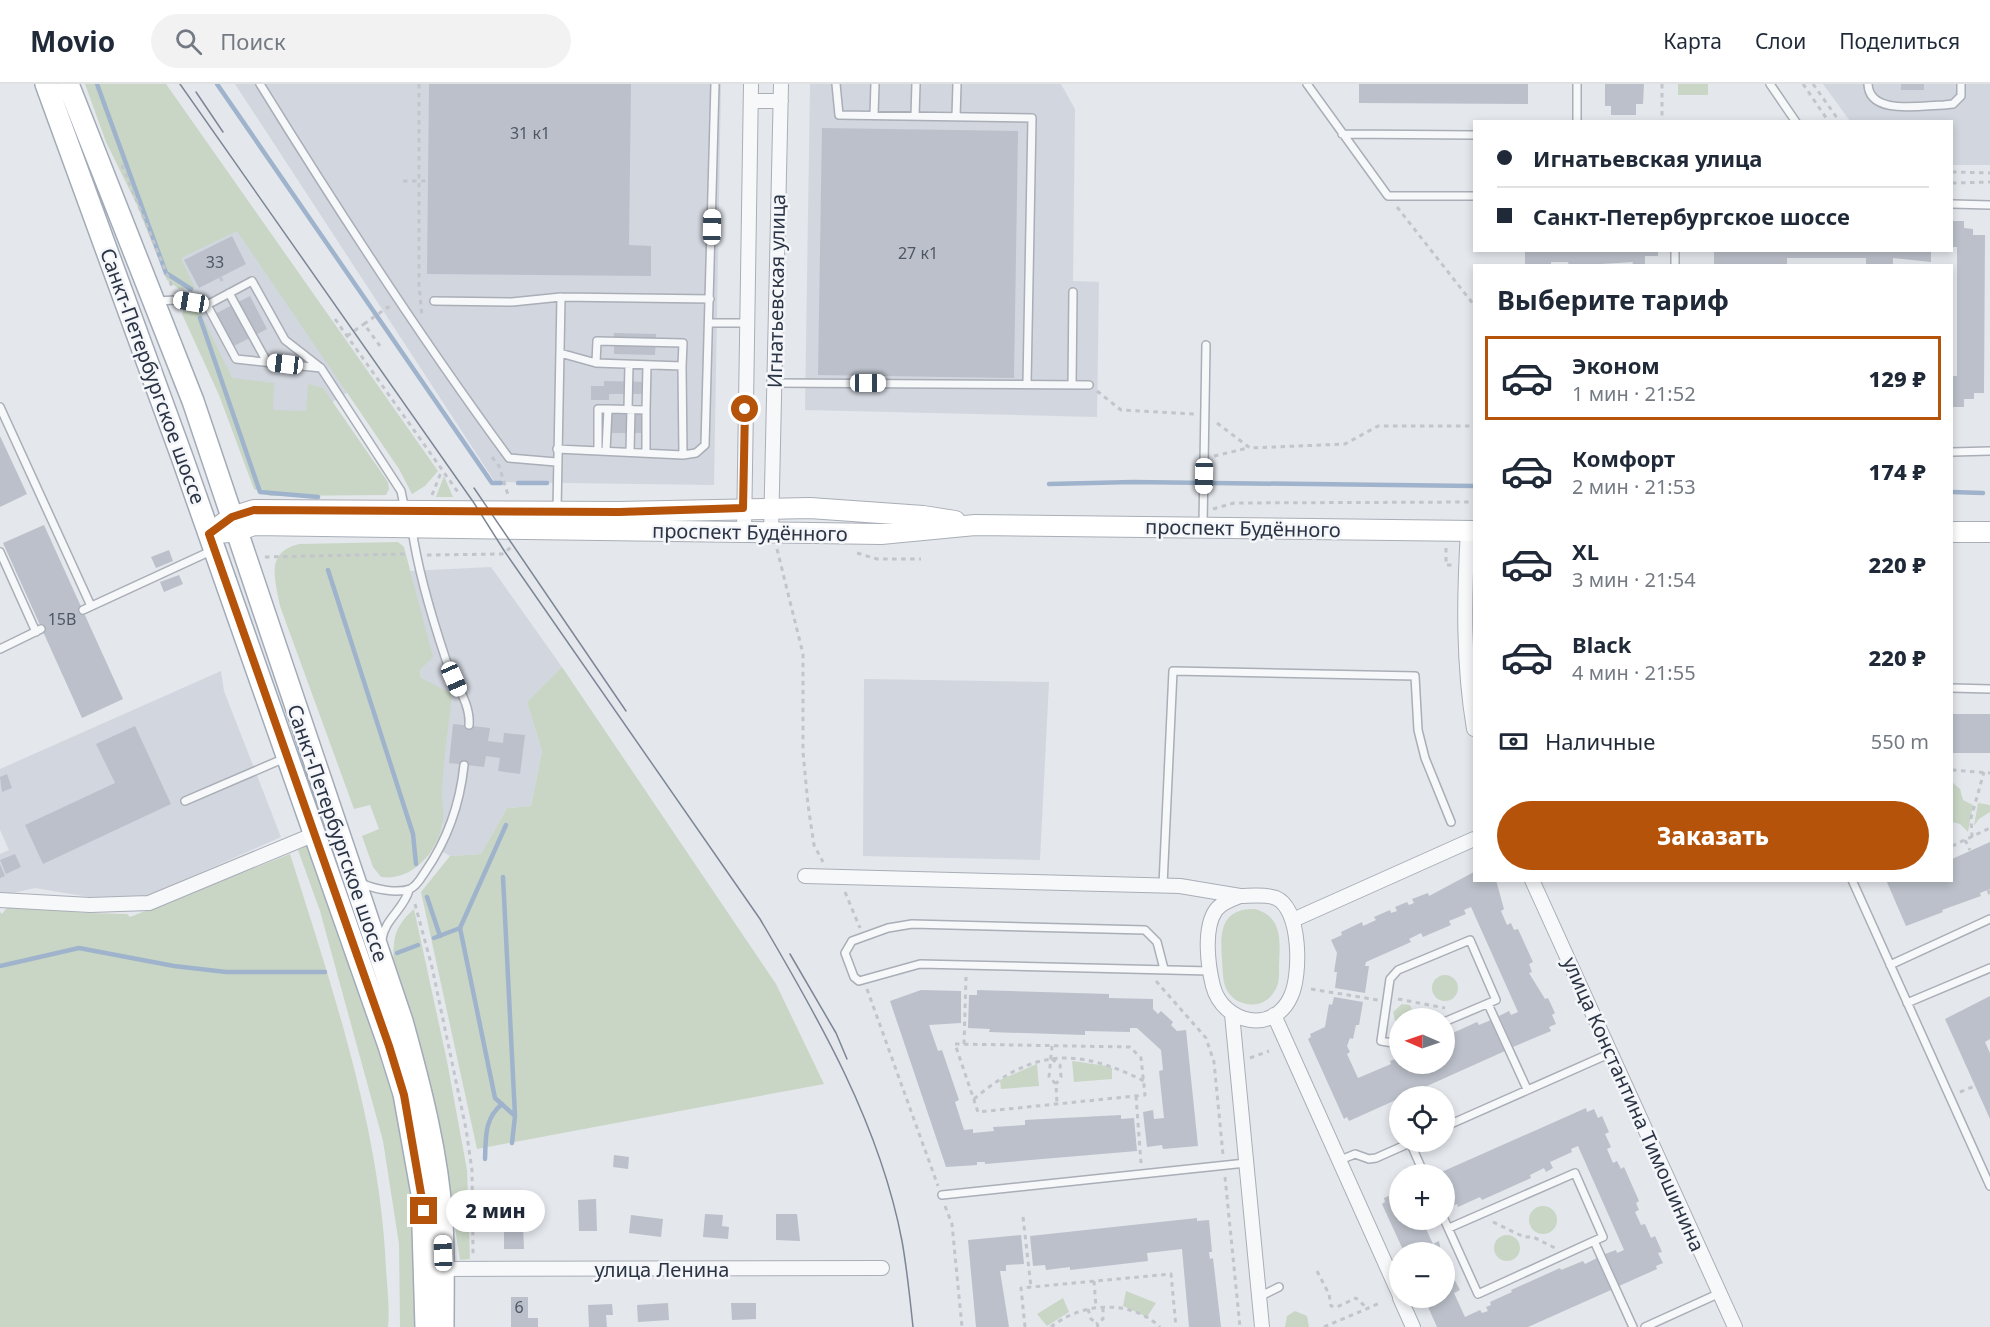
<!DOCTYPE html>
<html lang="ru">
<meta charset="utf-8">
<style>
:root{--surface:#fff;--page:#f2f2f3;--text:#1f2937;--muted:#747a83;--line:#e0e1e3;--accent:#b45309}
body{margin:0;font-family:"Noto Sans",sans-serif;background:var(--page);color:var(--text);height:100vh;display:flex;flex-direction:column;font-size:22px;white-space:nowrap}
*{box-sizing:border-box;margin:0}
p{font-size:20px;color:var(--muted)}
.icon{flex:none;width:33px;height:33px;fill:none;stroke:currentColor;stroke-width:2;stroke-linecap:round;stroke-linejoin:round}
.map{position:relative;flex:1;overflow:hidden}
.panel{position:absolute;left:1473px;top:180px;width:480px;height:618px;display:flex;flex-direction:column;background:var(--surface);border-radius:0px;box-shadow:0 3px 9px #0003}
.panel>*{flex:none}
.banner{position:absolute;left:1473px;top:36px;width:480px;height:132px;border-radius:0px;box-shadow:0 3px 9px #0003;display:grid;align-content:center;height:132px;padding:0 24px;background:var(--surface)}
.needle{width:39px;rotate:272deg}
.buttons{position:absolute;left:1389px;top:924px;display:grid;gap:12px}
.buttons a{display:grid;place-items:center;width:66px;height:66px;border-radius:50%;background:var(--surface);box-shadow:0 3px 9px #0003;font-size:30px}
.end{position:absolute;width:27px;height:27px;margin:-14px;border:8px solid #b45309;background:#fff;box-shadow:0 0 0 3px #fff}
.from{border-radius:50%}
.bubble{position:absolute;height:42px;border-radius:21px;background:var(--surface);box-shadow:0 3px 9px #0003;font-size:20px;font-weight:800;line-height:42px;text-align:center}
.car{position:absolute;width:18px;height:36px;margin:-18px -9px;border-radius:8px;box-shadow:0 0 4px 2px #0007;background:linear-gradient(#fff 24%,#345 0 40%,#fff 0 76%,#345 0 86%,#fff 0)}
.banner b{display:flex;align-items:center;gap:21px;height:57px;font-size:22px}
.banner b+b{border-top:2px solid var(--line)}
.banner i{width:15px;height:15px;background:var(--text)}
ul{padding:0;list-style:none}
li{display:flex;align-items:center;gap:18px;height:84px;margin:0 12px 9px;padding:0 12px;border:3px solid transparent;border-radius:0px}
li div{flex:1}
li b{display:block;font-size:22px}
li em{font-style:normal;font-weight:800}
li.current{border-color:var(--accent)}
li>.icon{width:54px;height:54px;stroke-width:1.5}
h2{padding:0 24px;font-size:27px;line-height:72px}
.pay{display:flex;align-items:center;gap:15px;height:66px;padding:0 24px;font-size:22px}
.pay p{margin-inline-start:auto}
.action{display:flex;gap:12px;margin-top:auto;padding:12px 24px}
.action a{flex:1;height:69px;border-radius:36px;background:var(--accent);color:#fff;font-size:24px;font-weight:800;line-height:69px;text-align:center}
header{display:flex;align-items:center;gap:36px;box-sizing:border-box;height:84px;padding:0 30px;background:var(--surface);border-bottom:2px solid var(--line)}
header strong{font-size:28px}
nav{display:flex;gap:33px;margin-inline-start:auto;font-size:21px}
.search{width:420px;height:54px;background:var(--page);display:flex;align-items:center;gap:15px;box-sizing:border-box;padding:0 21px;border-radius:33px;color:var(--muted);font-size:22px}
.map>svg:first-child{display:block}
.built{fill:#d2d6de}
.green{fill:#c9d6c5}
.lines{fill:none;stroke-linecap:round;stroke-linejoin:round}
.stream{stroke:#9fb4cc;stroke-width:4.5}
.building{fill:#bbc0ca}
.lane-casing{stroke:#a9aeb7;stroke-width:10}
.street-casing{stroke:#a9aeb7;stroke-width:16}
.secondary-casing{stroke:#a9aeb7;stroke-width:22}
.primary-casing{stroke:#a3abb8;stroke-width:24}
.path{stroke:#c2c5cb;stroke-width:3;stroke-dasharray:4.5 4.5;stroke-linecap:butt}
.lane{stroke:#f7f8fa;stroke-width:7}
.street{stroke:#f7f8fa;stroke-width:14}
.secondary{stroke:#fff;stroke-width:20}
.primary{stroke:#fff;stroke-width:21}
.tram{stroke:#7d8696;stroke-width:1.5}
.route{stroke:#b45309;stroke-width:8}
.labels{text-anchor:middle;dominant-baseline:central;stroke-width:5;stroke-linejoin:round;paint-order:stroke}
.number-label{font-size:16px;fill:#4f5766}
.street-label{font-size:20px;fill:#2b3445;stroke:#f4f6f9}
</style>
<header>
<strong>Movio</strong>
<div class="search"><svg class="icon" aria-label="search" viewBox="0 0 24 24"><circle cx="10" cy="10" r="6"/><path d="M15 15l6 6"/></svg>Поиск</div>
<nav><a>Карта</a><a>Слои</a><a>Поделиться</a></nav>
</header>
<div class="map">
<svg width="1990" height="1243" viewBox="0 0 1990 1243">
<rect width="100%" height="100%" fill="#e4e7ec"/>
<!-- built -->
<path class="built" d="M235 0H721L714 401 495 398Z
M810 0H1061L1075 25 1073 197 1099 198 1097 333 805 326Z
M1823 0H1990V81H1952V38L1850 37Z
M235 139 350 307 307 334 272 333 232 296 171 172Z
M491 483 562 583 527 618 542 667 531 722 507 724 481 770 450 772 435 763 443 742 442 706 420 586 432 573 410 487Z
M221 587 224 607 281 753 148 812 89 813 35 804 0 812V770L9 766 0 746V685Z
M864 595 1049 598 1040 776 863 772Z"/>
<!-- green -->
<path class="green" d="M85 0H166L438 387 425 402 412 410 399 385 237 147 181 174 195 204 179 205 167 196 137 121 106 58Z
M1678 0H1708V11H1678Z
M185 221 194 222 201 230 232 294 274 299 273 326 306 327 308 300 323 304 388 398 389 405 386 411 270 412 254 405 219 311 182 230Z
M444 392 453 413H436Z
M398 458 404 463 433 573 420 586 421 594 452 610C449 642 443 675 442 707 442 718 445 732 442 743 435 771 411 797 381 793L373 783 362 752 379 745 370 721 354 725 280 522C275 495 265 468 299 460Z
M562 583 776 900 824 1000 477 1065 421 808 450 772 481 770 507 724 531 722 542 667 527 618Z
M1952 698 1960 705 1963 716 1973 721 1968 748 1960 740 1952 738Z
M1978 719 1990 721V728L1979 735 1974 742Z
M310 760C341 849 378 937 399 1029 415 1100 415 1171 416 1243H400L399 1160 383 1057 320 827 298 766Z
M290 770C332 903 380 1044 386 1184 387 1203 390 1224 388 1243H0V828L2 830 8 822 87 829 127 830 130 833Z
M414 825 447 977 467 1086 470 1175 460 1176C450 1110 439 1043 421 979 411 941 389 899 394 860 395 845 403 835 414 825Z
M1255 825C1283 833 1280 857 1279 881 1279 891 1280 900 1274 908 1264 925 1238 924 1228 908 1222 899 1223 887 1222 876 1220 850 1220 824 1255 825Z
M1432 904a13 13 0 1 1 26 0a13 13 0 1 1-26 0Z
M1402 920 1410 921 1414 932V934H1400L1399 940 1395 936 1393 928Z
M1072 977 1107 982 1112 984V995L1074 998Z
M1037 980 1039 1002 1001 1005 1000 996Z
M1529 1136a14 14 0 1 1 28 0a14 14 0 1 1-28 0Z
M1494 1164a13 13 0 1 1 26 0a13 13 0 1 1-26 0Z
M1126 1207 1156 1219 1147 1233 1123 1222Z
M1063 1214 1069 1228 1047 1242 1037 1230Z
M1295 1227 1307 1232 1309 1243H1285L1287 1232Z"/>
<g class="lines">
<!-- stream -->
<path class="stream" d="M97 0 166 189 191 205
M217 0 492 399H501
M200 234 260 408 318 413
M518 399H547
M1049 400 1133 398 1474 402
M1952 408 1983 409
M328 486 413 750 416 780
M503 793 515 1032 512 1059
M427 813 440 852
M460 844 495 1014 515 1032
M434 854 460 844 506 741
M397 869 418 861
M0 882 79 864 174 882 226 888H325
M485 1075C486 1053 484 1035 502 1020"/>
</g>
<!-- building -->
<path class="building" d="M429 0H631L629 161 651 162V192L427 190Z
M1359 0H1528V20L1359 19Z
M1605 0H1644L1643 20H1636V31H1611V22H1605Z
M1901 0H1924V6H1901Z
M822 44 1018 47 1014 294 818 291Z
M1952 137H1964V144L1973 145V151H1985L1984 309H1974V315H1964V323H1952V292H1957V163H1952Z
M232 152 246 180 199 204 184 176Z
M1525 166H1658V172H1645V182H1632L1633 178 1569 182 1568 178H1551V182H1525Z
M1714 166H1931V178L1893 174V182H1866V174H1787V182H1714Z
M250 212 267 245 228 265 211 232Z
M614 249 656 250 655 271 614 270Z
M604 297 648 298V310H609V316H591V302H604Z
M595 329 645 330V349H595Z
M0 352 27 410 0 423Z
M44 441 123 615 82 634 3 459Z
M169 466 173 477 156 484 151 473Z
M179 491 183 500 164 508 160 498Z
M1952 630H1990V669H1953Z
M453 640 490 644 488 657 503 659 504 649 525 651 520 690 498 687 500 674 486 672 484 683 449 679Z
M135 642 171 720 43 780 25 741 115 699 96 660Z
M7 690 12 704 2 708 0 693Z
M1990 758V805L1980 809 1981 812 1942 826 1943 828 1906 842 1886 796H1952V775Z
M15 770 21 783 6 790 0 776Z
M0 780 5 792 0 794Z
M1474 788V796H1496L1504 825 1501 827 1507 841 1511 839 1514 846 1518 845 1533 878 1529 880 1532 888 1529 889 1545 915 1548 914 1555 929 1552 931 1556 940 1549 943 1551 947 1513 963 1499 932 1509 927 1511 931 1518 928 1471 823 1464 826 1466 830 1449 837 1451 841 1423 853 1421 849 1409 855 1411 858 1366 878 1365 882H1369L1365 909 1335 904 1337 888H1334L1337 869 1331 856 1342 851 1341 848 1362 838 1363 842 1376 836 1374 833 1390 826 1391 829 1397 827 1395 823 1407 818 1409 821 1414 819 1412 815 1428 809 1429 812Z
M921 906 961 907V939L929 941 938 967 942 966 959 1016 955 1018 964 1046 973 1045V1049L994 1047 993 1043 1025 1041V1036L1121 1031V1035L1134 1034 1137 1067 985 1080V1078H977V1081L946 1083 890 917Z
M977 906 1109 910V914L1153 915V925L1158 930 1161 927 1173 938 1171 941 1177 947 1186 946 1198 1062 1163 1065 1162 1061 1147 1063 1143 1028 1153 1026 1154 1035 1164 1034 1159 987 1163 986 1161 966 1137 944H1130V948L1085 947V951L989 948 990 945 968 944 969 911H977Z
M1990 912V955L1985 958 1990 969V1035L1945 935Z
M1334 913 1363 918 1359 941H1356L1353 955 1350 954 1347 962 1350 968 1347 970 1358 994 1391 980 1390 977 1400 973V980H1444V953L1477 938 1479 941 1491 936 1505 967 1349 1037 1347 1033 1344 1035 1308 955 1311 953 1310 950 1325 943 1329 920 1332 921Z
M1586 1024 1587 1028 1594 1025 1598 1034 1602 1032 1609 1048 1605 1050 1611 1063 1607 1065 1613 1079 1617 1077 1621 1085 1624 1083 1639 1117 1636 1119 1639 1126 1635 1128 1641 1141 1645 1140 1651 1154 1655 1152 1662 1168 1658 1169 1663 1179 1656 1182 1657 1185 1619 1202 1605 1170 1616 1166 1617 1169 1624 1166 1578 1062 1571 1065 1572 1068 1550 1078 1553 1084 1546 1088 1544 1084 1530 1091 1531 1094 1482 1116 1480 1113 1458 1123 1457 1120 1444 1125V1090H1437Z
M614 1071 629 1073 628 1085 613 1083Z
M1400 1107V1136H1422L1433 1160 1439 1157 1441 1168H1404L1382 1120 1385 1118 1384 1114Z
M596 1115 597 1147H579L578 1116Z
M526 1117V1124H533V1141H523L524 1165H504V1124H512V1118Z
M705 1130 723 1131 722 1142 729 1143 728 1155 703 1153Z
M776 1130H797L800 1157 776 1156Z
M631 1131 663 1135 661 1153 629 1149Z
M1197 1134V1137L1209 1136 1212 1168H1209L1210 1175 1213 1174 1221 1243H1189L1182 1165 1147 1169 1148 1177 1070 1186V1183L1046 1186 1045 1181 1033 1182 1030 1152Z
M1021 1151 1024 1180 1006 1181V1187H1000L1009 1243H976L968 1156Z
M1597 1174 1611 1206 1528 1243H1437L1424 1214H1444V1176L1460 1206 1454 1209 1465 1233 1480 1226 1482 1229 1488 1227 1486 1223 1491 1221 1490 1218 1512 1208 1511 1206 1560 1184 1561 1186 1583 1177 1585 1180Z
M511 1213H528V1234H538V1243H511Z
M668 1219 669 1236 638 1238 637 1221Z
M731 1219H756V1235L732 1236Z
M612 1220 613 1231H606L607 1243H589L588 1221Z"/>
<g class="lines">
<defs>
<path id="lane" d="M260 0C339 128 420 253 509 374L556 378
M836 0 839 31 1032 34 1027 300
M1307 0 1388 112H1474
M1770 0 1796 38
M1868 0C1869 32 1922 21 1944 21L1953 20 1961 12V0
M874 31 875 0
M915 32 916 0
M956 33 957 0
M1577 38V0
M1342 50 1474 51
M1952 120 1990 121
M1675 182V166
M229 209 267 278
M156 217 176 216 207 221 252 197 285 256 321 284 401 407 405 426
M434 217 512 218 561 213 710 215
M207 221 236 275 321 284
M710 239H747
M560 269 596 279 682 282 683 259 597 257 596 279
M682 282 683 371
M774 299 1089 301
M1072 301 1073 208
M0 323 91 522
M628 325 629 281
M646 326 647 281
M557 365 683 371 696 369 705 361 715 0
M598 367V325H608
M606 367 608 325 646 326V367
M630 367 631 325
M1952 368 1990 367
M557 426 561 213
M1203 441 1206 261
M412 445C418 488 432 534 446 576 453 598 471 618 469 641
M0 468 36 548
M83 526 211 467
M0 565 41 545
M1952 604 1990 605
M185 717 285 674
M1852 796 1990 1102
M361 799C374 805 397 810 410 805 417 802 421 794 425 788 448 755 460 720 464 681
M1163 801 1173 587 1415 592 1418 646 1425 674 1451 738
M382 855C385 835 404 825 409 806
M1890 881 1990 835
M1164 885 1157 858 1145 846 912 840 888 844 852 857 845 869 854 893 859 897 920 880 1210 887
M1907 919 1990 884
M1488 920 1527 1005
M1400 956 1393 959 1381 957 1390 895 1398 886 1470 856 1496 916 1444 938
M1444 1043 1611 969
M1410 1058 1424 1090
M1338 1077 1355 1070 1369 1075 1376 1074 1412 1058
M942 1111 1246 1079
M1444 1135 1478 1210 1594 1157 1633 1243
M1449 1144 1575 1089 1603 1153 1594 1157
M1259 1213 1279 1203
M1645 1243 1720 1209"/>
<path id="street" d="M751 17H781
M1468 447C1464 513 1463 580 1474 645
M744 449 751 0
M771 449 781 0
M805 792 1180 802 1240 812
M1532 796 1735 1243
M1240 812C1250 812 1266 810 1276 814 1301 825 1301 891 1291 912 1274 951 1223 940 1213 902 1208 882 1203 844 1216 826 1221 819 1232 815 1240 812Z
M0 816 90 821 149 819 315 750
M1293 836 1474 755
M1232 930 1262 1243
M1274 931 1400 1212
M443 1185 882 1184
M1400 1214 1413 1243"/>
<path id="secondary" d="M221 441 232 433 254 426 619 428 810 424 923 432 955 437
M1952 448H1990
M209 450 237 447 254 441 881 450 975 441 1474 447"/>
<path id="primary" d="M46 0 182 373 389 962 404 1010 422 1110 426 1243
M68 0 193 317 402 937C420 1002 438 1070 442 1138 444 1173 443 1208 443 1243"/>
</defs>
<!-- lane casing -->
<use href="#lane" class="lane-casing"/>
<!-- street casing -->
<use href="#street" class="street-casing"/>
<!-- secondary casing -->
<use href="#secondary" class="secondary-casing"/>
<!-- primary casing -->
<use href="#primary" class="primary-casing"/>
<!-- path -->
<path class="path" d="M419 0V201L422 233
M1662 0V38
M1803 0 1829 38
M1813 0 1840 38
M122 81 173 205
M1952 88 1990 89
M403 97H428
M1952 99 1990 98
M1397 123 1474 221
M220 193 224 200
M335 235 460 411
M347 252 364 240
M380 262 364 240 388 223 391 228
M1097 307 1121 326 1195 330
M1217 339 1250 364 1345 360 1378 342H1474
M1214 372 1248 364
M492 373 499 382 508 411
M432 411 442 386
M1213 425 1234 419 1474 418
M1446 464V481H1452
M777 465 803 570V668L808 721 814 761 823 778
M857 469 877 475H921
M427 471 502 470 513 462
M265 473 405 470
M1952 686 1990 689
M1972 753 1971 734 1984 688
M1965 756 1970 766
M1952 762 1990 744
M1988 806 1990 811
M845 808 860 844
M415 820 432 883 466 1045 472 1086 473 1171
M1156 897 1206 954 1214 978 1223 1071
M867 905 938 1102
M1311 905 1378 916
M1398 915 1445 924
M955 960 1130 963 1141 974 1145 1011 978 1028Z
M964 960 966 893
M1052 962 1049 993 1056 1000 1057 1020
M1250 974 1269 967
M1052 975 1060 981 1061 993 1056 1000
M1960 1008 1975 1002
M1136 1012 1141 1079
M974 1015C1033 965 1076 963 1144 997
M1225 1093 1240 1243
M945 1122 952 1140 962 1243
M1023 1133 1031 1203
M1493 1138 1524 1153H1533L1555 1164
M1317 1187 1329 1210 1331 1222 1337 1223 1356 1214 1367 1224
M1094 1197 1096 1223
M1088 1225 1091 1235 1097 1239
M1025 1243 1021 1204 1171 1190 1176 1243
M1051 1243C1082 1218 1130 1215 1160 1243
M1098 1243 1097 1239 1103 1235V1223
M1324 1243 1380 1219"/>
<!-- lane -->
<use href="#lane" class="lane"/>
<!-- street -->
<use href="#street" class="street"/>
<!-- secondary -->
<use href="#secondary" class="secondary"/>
<!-- primary -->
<use href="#primary" class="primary"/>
<!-- tram -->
<path class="tram" d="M180 0 474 419 505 468 760 835C819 935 880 1041 902 1157 907 1185 910 1214 913 1243
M196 8 223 48
M474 404 626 627
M790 870 836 949 847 975"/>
</g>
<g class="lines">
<!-- route -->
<path class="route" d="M424 1127 404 1011 389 962 209 450 232 433 254 426 619 428 743 424 745 325"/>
</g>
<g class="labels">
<!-- number labels -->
<g class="number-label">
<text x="530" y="49">31 к1</text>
<text x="918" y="169">27 к1</text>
<text x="215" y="178">33</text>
<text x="62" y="535">15В</text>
<text x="519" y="1223">6</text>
</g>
<!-- street labels -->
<g class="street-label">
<text transform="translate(776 207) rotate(-89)">Игнатьевская улица</text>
<text transform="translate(153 292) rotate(70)">Санкт-Петербургское шоссе</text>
<text transform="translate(1243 444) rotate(1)">проспект Будённого</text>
<text transform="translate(750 448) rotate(1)">проспект Будённого</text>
<text transform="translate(338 749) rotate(71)">Санкт-Петербургское шоссе</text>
<text transform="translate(1634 1020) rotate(66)">улица Константина Тимошинина</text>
<text x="662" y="1185">улица Ленина</text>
</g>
</g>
</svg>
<div class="buttons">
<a><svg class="needle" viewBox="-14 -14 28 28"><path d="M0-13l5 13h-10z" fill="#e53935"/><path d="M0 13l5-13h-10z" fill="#747a83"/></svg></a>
<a><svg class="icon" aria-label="locate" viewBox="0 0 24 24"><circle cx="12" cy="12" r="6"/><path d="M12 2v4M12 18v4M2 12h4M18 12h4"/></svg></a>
<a>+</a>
<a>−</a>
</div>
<i class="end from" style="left:745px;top:325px"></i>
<i class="end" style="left:424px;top:1127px"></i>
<div class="bubble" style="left:446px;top:1106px;width:99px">2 мин</div>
<i class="car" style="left:712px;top:143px;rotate:1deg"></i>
<i class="car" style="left:191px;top:218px;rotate:280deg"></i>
<i class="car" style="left:285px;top:280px;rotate:277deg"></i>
<i class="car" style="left:868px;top:299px;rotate:90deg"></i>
<i class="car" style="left:1204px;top:392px;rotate:181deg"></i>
<i class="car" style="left:454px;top:595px;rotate:156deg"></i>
<i class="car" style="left:443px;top:1169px;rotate:358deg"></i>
<div class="banner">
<b><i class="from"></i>Игнатьевская улица</b>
<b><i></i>Санкт-Петербургское шоссе</b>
</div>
<section class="panel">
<h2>Выберите тариф</h2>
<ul>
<li class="current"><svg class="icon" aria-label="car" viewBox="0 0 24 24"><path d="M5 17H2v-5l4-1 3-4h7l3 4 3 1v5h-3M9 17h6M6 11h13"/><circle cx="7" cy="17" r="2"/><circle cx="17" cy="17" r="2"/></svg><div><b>Эконом</b><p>1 мин · 21:52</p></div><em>129 ₽</em></li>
<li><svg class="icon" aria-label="car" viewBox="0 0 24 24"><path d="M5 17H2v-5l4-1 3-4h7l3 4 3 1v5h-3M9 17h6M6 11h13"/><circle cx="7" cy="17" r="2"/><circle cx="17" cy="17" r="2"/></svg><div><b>Комфорт</b><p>2 мин · 21:53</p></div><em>174 ₽</em></li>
<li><svg class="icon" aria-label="car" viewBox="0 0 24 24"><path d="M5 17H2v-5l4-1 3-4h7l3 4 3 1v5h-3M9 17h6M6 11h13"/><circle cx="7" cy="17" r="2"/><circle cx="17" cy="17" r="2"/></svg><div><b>XL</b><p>3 мин · 21:54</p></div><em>220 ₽</em></li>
<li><svg class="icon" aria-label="car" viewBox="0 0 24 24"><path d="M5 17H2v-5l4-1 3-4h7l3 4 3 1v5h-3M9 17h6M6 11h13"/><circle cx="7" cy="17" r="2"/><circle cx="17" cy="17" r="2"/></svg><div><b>Black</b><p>4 мин · 21:55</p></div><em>220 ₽</em></li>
</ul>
<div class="pay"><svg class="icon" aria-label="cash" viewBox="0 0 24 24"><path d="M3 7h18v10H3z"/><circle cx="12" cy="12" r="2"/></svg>Наличные<p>550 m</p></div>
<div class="action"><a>Заказать</a></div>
</section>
</div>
